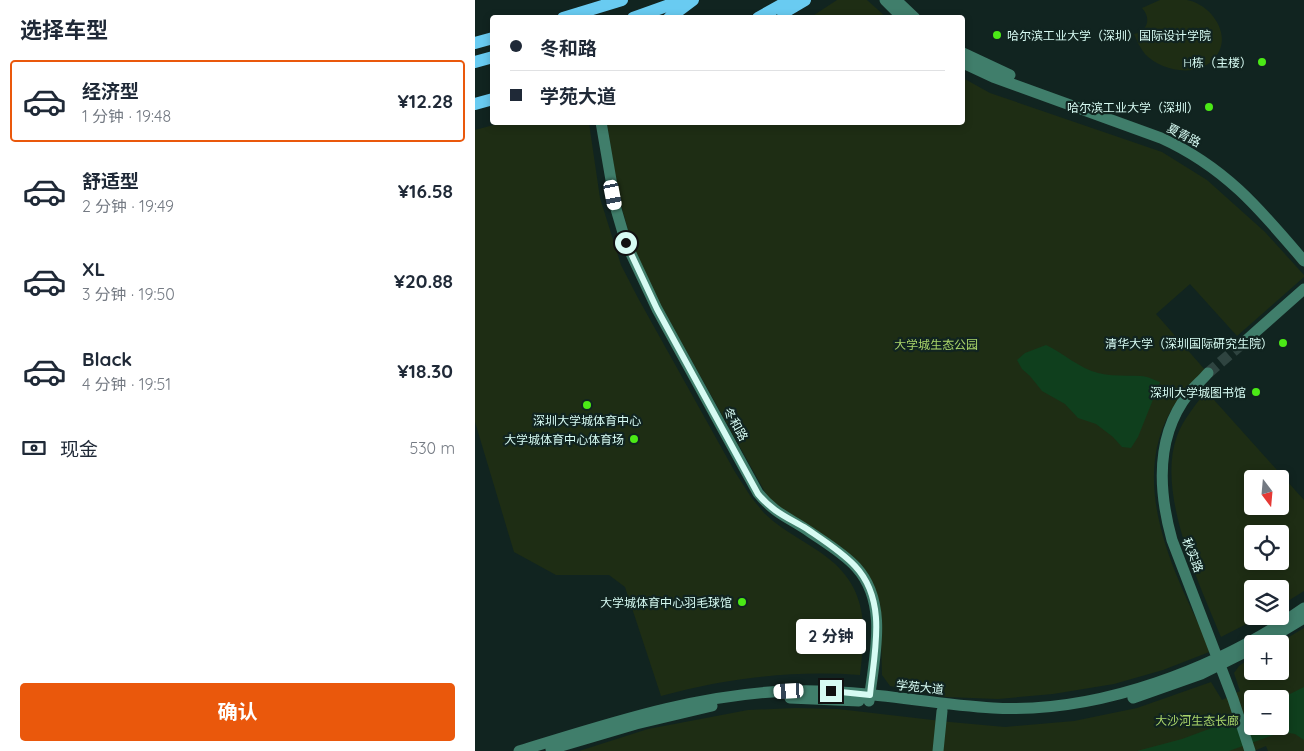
<!DOCTYPE html>
<html lang="zh">
<meta charset="utf-8">
<style>
:root{--surface:#fff;--page:#f6f6f7;--text:#1f2937;--muted:#747a83;--line:#e0e1e3;--accent:#ea580c}
body{margin:0;font-family:Quicksand,"Noto Sans SC",sans-serif;background:var(--page);color:var(--text);height:100vh;display:flex;flex-direction:column;font-size:19px;white-space:nowrap}
*{box-sizing:border-box;margin:0}
p{font-size:16px;color:var(--muted)}
.icon{flex:none;width:28px;height:28px;fill:none;stroke:currentColor;stroke-width:2;stroke-linecap:round;stroke-linejoin:round}
.map{position:relative;flex:1;overflow:hidden}
.drawer{display:flex;flex-direction:column;background:var(--surface);width:475px}
.drawer>*{flex:none}
.hud{position:absolute;left:15px;top:15px;width:475px;height:110px;border-radius:5px;box-shadow:0 2px 8px #0003;display:grid;align-content:center;height:110px;padding:0 20px;background:var(--surface)}
.needle{width:32px;rotate:164deg}
.controls{position:absolute;left:769px;top:470px;display:grid;gap:10px}
.controls a{display:grid;place-items:center;width:45px;height:45px;border-radius:5px;background:var(--surface);box-shadow:0 2px 8px #0003;font-size:25px}
.end{position:absolute;width:22px;height:22px;margin:-11px;border:6px solid #d7fbf3;background:#111;box-shadow:0 0 0 2px #111}
.from{border-radius:50%}
.bubble{position:absolute;height:35px;border-radius:5px;background:var(--surface);box-shadow:0 2px 8px #0003;font-size:16px;font-weight:700;line-height:35px;text-align:center}
.car{position:absolute;width:15px;height:30px;margin:-15px -8px;border-radius:6px;box-shadow:0 0 4px 1px #0007;background:linear-gradient(#fff 24%,#345 0 40%,#fff 0 76%,#345 0 86%,#fff 0)}
.hud b{display:flex;align-items:center;gap:18px;height:48px;font-size:19px}
.hud b+b{border-top:1px solid var(--line)}
.hud i{width:12px;height:12px;background:var(--text)}
ul{padding:0;list-style:none}
li{display:flex;align-items:center;gap:15px;height:82px;margin:0 10px 8px;padding:0 10px;border:2px solid transparent;border-radius:5px}
li div{flex:1}
li b{display:block;font-size:19px}
li em{font-style:normal;font-weight:700}
li.selected{border-color:var(--accent)}
li>.icon{width:45px;height:45px;stroke-width:1.5}
h2{padding:0 20px;font-size:22px;line-height:60px}
.pay{display:flex;align-items:center;gap:12px;height:55px;padding:0 20px;font-size:19px}
.pay p{margin-inline-start:auto}
.cta{display:flex;gap:10px;margin-top:auto;padding:10px 20px}
.cta a{flex:1;height:58px;border-radius:5px;background:var(--accent);color:#fff;font-size:20px;font-weight:700;line-height:58px;text-align:center}
main{display:flex;flex:1;min-height:0}
.map>svg:first-child{display:block}
.green{fill:#1e2d14;fill-rule:evenodd}
.water{fill:#0f3f1d}
.lines{fill:none;stroke-linecap:round;stroke-linejoin:round}
.minor-tunnel{stroke:#2f4440;stroke-width:11;stroke-dasharray:11 5.5;stroke-linecap:butt}
.minor{stroke:#407e6b;stroke-width:11}
.major{stroke:#69cbf1;stroke-width:12}
.route{stroke:#d7fbf3;stroke-width:6}
.poi-dot{fill:#4be916;stroke:#112420;stroke-width:2}
.labels{text-anchor:middle;dominant-baseline:central;stroke-width:4.5;stroke-linejoin:round;paint-order:stroke}
.poi-label{font-size:12px;fill:#d7fbf3;stroke:#112420;text-anchor:end}
.street-label{font-size:12px;fill:#d7fbf3;stroke:#112420}
.park-label{font-size:12px;fill:#aad56a;stroke:#112420}
</style>
<main>
<section class="drawer">
<h2>选择车型</h2>
<ul>
<li class="selected"><svg class="icon" aria-label="car" viewBox="0 0 24 24"><path d="M5 17H2v-5l4-1 3-4h7l3 4 3 1v5h-3M9 17h6M6 11h13"/><circle cx="7" cy="17" r="2"/><circle cx="17" cy="17" r="2"/></svg><div><b>经济型</b><p>1 分钟 · 19:48</p></div><em>¥12.28</em></li>
<li><svg class="icon" aria-label="car" viewBox="0 0 24 24"><path d="M5 17H2v-5l4-1 3-4h7l3 4 3 1v5h-3M9 17h6M6 11h13"/><circle cx="7" cy="17" r="2"/><circle cx="17" cy="17" r="2"/></svg><div><b>舒适型</b><p>2 分钟 · 19:49</p></div><em>¥16.58</em></li>
<li><svg class="icon" aria-label="car" viewBox="0 0 24 24"><path d="M5 17H2v-5l4-1 3-4h7l3 4 3 1v5h-3M9 17h6M6 11h13"/><circle cx="7" cy="17" r="2"/><circle cx="17" cy="17" r="2"/></svg><div><b>XL</b><p>3 分钟 · 19:50</p></div><em>¥20.88</em></li>
<li><svg class="icon" aria-label="car" viewBox="0 0 24 24"><path d="M5 17H2v-5l4-1 3-4h7l3 4 3 1v5h-3M9 17h6M6 11h13"/><circle cx="7" cy="17" r="2"/><circle cx="17" cy="17" r="2"/></svg><div><b>Black</b><p>4 分钟 · 19:51</p></div><em>¥18.30</em></li>
</ul>
<div class="pay"><svg class="icon" aria-label="cash" viewBox="0 0 24 24"><path d="M3 7h18v10H3z"/><circle cx="12" cy="12" r="2"/></svg>现金<p>530 m</p></div>
<div class="cta"><a>确认</a></div>
</section>
<div class="map">
<svg width="829" height="751" viewBox="0 0 829 751">
<rect width="100%" height="100%" fill="#112420"/>
<!-- green -->
<path class="green" d="M362 0H392L411 17H336Z
M685 0C693 0 703 0 712 0 735 4 757 33 742 55 726 79 687 72 670 54 665 48 662 41 659 34 672 31 677 19 667 8Z
M488 78 515 93 687 152 732 180 790 232 829 275V277L762 336 715 284 681 314 731 371C720 380 709 389 702 401 648 479 701 578 737 651L688 670 639 684 578 694 523 699 471 697 415 686 407 675 405 603 389 569 365 546 295 501 163 264 143 195 132 123 488 122Z
M26 123H114L125 198 146 265 163 298 260 472 276 497 289 513 298 521C317 536 341 547 359 563 394 595 390 632 385 675 318 670 251 678 186 696L150 587 134 575H81L39 552 0 422V130Z
M731 391 829 500V591L805 606V589H778V616H787L746 637C724 583 681 493 702 436 707 421 722 403 731 391ZM778 479H805V506H778ZM778 534H805V561H778Z
M829 628V751H793L791 746 779 751H104L173 729 273 710 321 708 363 709 475 722 530 727 599 721 662 708 736 682 747 700 765 691 759 673 764 666 777 657 778 671H805V644H802ZM778 699H805V726H778Z"/>
<!-- water -->
<path class="water" d="M571 345C588 353 604 368 623 373 638 377 651 375 666 376 672 376 679 380 685 382L663 437 656 448 647 447 638 437 621 424 603 418 590 404 567 391 555 376 547 369 542 360 550 353Z
M829 687V740L820 734 807 732 754 751H662L707 739 777 713 778 726H805V699Z"/>
<g class="lines">
<!-- minor-tunnel -->
<path class="minor-tunnel" d="M733 373 768 343"/>
<!-- minor -->
<path class="minor" d="M410 0 428 18
M421 0 440 18
M488 53 535 75
M488 63 518 77 686 138C750 167 785 209 829 261
M126 122 141 209 151 243 182 309 283 493C300 514 315 518 335 532 351 543 368 553 381 567 414 603 399 658 394 701
M768 343 829 289
M733 373C727 380 720 386 714 393 680 436 683 490 697 540L758 699 775 751
M786 644 829 618
M315 698 384 701
M658 698 726 674 778 648
M76 749 161 724 237 706
M44 751C133 724 221 694 314 691 383 688 450 704 518 708 624 714 744 668 829 608
M463 751 467 711"/>
<!-- major -->
<path class="major" d="M308 13 330 0
M88 18 147 0
M158 18 208 0
M194 18 218 0
M283 18 315 0
M0 43 18 38
M0 62 18 57
M0 104 18 99"/>
</g>
<g class="lines">
<!-- route -->
<path class="route" d="M151 243 182 309 283 494C298 512 312 517 332 529 348 540 367 552 380 566 413 601 399 653 395 695L356 691"/>
</g>
<!-- markers -->
<g class="poi-dot">
<circle cx="522" cy="35" r="5"/>
<circle cx="787" cy="62" r="5"/>
<circle cx="734" cy="107" r="5"/>
<circle cx="808" cy="343" r="5"/>
<circle cx="781" cy="392" r="5"/>
<circle cx="112" cy="405" r="5"/>
<circle cx="159" cy="439" r="5"/>
<circle cx="267" cy="602" r="5"/>
</g>
<g class="labels">
<!-- poi labels -->
<g class="poi-label">
<text x="532" y="35" text-anchor="start">哈尔滨工业大学（深圳）国际设计学院</text>
<text x="777" y="62">H栋（主楼）</text>
<text x="724" y="107">哈尔滨工业大学（深圳）</text>
<text x="798" y="343">清华大学（深圳国际研究生院）</text>
<text x="771" y="392">深圳大学城图书馆</text>
<text x="112" y="420" text-anchor="middle">深圳大学城体育中心</text>
<text x="149" y="439">大学城体育中心体育场</text>
<text x="257" y="602">大学城体育中心羽毛球馆</text>
</g>
<!-- street labels -->
<g class="street-label">
<text transform="translate(709 135) rotate(27)">夏青路</text>
<text transform="translate(261 424) rotate(61)">冬和路</text>
<text transform="translate(718 555) rotate(69)">秋实路</text>
<text transform="translate(445 687) rotate(6)">学苑大道</text>
</g>
<!-- park labels -->
<g class="park-label">
<text x="461" y="344">大学城生态公园</text>
<text x="722" y="720">大沙河生态长廊</text>
</g>
</g>
</svg>
<div class="controls">
<a><svg class="needle" viewBox="-14 -14 28 28"><path d="M0-13l5 13h-10z" fill="#e53935"/><path d="M0 13l5-13h-10z" fill="#747a83"/></svg></a>
<a><svg class="icon" aria-label="locate" viewBox="0 0 24 24"><circle cx="12" cy="12" r="6"/><path d="M12 2v4M12 18v4M2 12h4M18 12h4"/></svg></a>
<a><svg class="icon" aria-label="layers" viewBox="0 0 24 24"><path d="M12 4l9 5-9 5-9-5zM3 14l9 5 9-5"/></svg></a>
<a>+</a>
<a>−</a>
</div>
<i class="end from" style="left:151px;top:243px"></i>
<i class="end" style="left:356px;top:691px"></i>
<div class="bubble" style="left:321px;top:619px;width:70px">2 分钟</div>
<i class="car" style="left:138px;top:195px;rotate:169deg"></i>
<i class="car" style="left:314px;top:691px;rotate:267deg"></i>
<div class="hud">
<b><i class="from"></i>冬和路</b>
<b><i></i>学苑大道</b>
</div>
</div>
</main>
